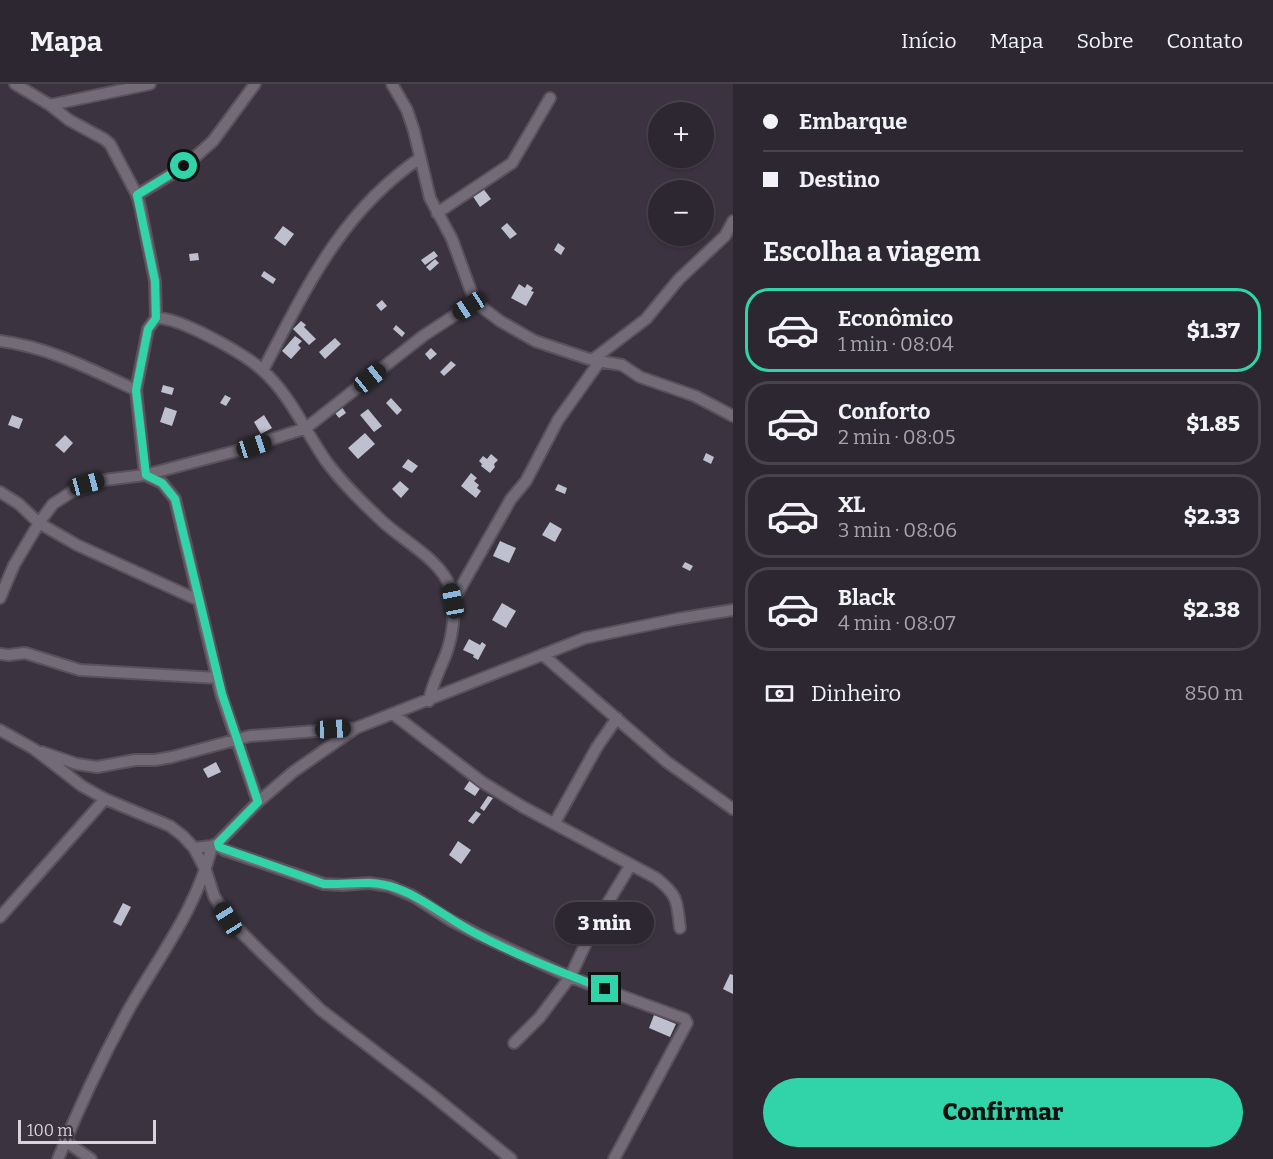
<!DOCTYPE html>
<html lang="pt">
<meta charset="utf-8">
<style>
:root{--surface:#2c2730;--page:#342f38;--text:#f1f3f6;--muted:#a6a5ab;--line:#48444c;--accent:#31d4a9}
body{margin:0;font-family:Bitter,serif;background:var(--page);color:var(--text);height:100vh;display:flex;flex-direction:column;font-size:22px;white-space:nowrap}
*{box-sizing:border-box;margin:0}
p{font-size:20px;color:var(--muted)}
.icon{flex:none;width:33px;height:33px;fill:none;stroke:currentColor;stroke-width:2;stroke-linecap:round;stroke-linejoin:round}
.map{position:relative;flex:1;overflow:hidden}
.details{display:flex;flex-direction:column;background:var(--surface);width:540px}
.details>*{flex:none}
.guide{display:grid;align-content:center;height:132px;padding:0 30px;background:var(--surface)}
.tools{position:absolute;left:648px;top:18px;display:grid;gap:12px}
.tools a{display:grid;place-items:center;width:66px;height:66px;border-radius:50%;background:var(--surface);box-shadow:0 2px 4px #0004,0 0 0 2px var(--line);font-size:30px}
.scale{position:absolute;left:18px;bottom:15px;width:138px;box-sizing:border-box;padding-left:6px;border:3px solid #d8d3db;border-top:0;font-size:16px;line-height:21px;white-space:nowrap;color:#d8d3db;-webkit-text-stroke:4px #3b3440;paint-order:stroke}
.end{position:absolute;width:27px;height:27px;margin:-14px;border:8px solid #31d4a9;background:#111;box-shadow:0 0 0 3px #111}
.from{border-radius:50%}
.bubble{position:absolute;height:42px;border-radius:21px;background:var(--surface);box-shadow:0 2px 4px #0004,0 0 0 2px var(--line);font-size:20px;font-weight:800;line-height:42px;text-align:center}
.car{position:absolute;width:18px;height:36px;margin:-18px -9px;border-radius:8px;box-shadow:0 0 4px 2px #0007;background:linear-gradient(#222 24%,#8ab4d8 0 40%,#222 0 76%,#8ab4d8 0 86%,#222 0)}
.guide b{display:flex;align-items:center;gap:21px;height:57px;font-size:22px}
.guide b+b{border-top:2px solid var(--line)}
.guide i{width:15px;height:15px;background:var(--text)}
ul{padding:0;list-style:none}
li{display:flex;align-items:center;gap:18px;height:84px;margin:0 12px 9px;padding:0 18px;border:3px solid var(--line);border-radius:24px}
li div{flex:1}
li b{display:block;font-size:22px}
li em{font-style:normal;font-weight:800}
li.active{border-color:var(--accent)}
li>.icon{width:54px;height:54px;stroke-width:1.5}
h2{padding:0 30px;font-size:27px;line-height:72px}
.pay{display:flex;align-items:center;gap:15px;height:66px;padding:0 30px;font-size:22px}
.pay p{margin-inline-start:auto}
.button{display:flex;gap:12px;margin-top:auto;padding:12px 30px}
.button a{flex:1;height:69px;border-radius:36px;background:var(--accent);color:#111;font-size:24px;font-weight:800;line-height:69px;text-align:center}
header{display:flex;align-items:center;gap:36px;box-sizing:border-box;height:84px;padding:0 30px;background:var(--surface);border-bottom:2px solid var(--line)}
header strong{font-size:28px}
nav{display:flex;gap:33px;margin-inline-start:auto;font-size:21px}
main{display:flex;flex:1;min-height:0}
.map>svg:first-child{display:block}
.building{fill:#bebfcf}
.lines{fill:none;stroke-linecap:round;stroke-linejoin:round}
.minor-casing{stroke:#59525c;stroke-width:14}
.minor{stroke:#736b78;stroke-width:10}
.route{stroke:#31d4a9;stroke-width:8}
</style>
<header>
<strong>Mapa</strong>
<nav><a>Início</a><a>Mapa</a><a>Sobre</a><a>Contato</a></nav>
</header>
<main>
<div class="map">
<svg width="733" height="1075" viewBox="0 0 733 1075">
<rect width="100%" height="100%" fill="#3b3440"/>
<!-- building -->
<path class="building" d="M482 103 491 115 480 123 472 111Z
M507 139 517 150 510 155 501 144Z
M283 142 294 150 285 162 274 154Z
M558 159 565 164 561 171 554 166Z
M434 167 438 172 425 181 421 176Z
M198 169 199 176 190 177 189 170Z
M435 175 439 179 430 187 426 183Z
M264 187 276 195 273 200 261 192Z
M519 200 525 204 527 200 533 204 531 207 534 208 526 222 511 214Z
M382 216 387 222 381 227 376 221Z
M301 237 306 241 304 243 316 255 309 261 293 245Z
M396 241 405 249 402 253 393 245Z
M295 252 302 257 298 261 301 264 291 275 282 267Z
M335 254 341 260 325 275 319 268Z
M431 264 437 270 430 276 425 270Z
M451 277 456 281 444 292 440 288Z
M163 301 174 304 172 311 161 308Z
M225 311 231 314 226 322 220 319Z
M391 314 402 326 397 331 386 319Z
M165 323 177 327 172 342 160 338Z
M342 323 346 329 339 334 335 329Z
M368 325 382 342 374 348 360 331Z
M12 331 23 335 19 345 8 341Z
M264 331 272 344 261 350 254 338Z
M365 349 375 360 358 375 348 364Z
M65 351 73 359 64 369 55 361Z
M706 369 714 373 711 380 703 376Z
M491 370 498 376 494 380 495 383 490 389 481 382 482 380 479 377 483 372 487 375Z
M408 375 418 382 412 389 402 383Z
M471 389 477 394 474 397 479 401 477 404 481 407 476 414 461 402Z
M400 397 409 405 401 414 392 405Z
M558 400 567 404 565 410 555 406Z
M550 438 562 445 555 458 542 451Z
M500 457 516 464 509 479 493 472Z
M685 478 693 482 690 487 682 483Z
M502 519 516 527 506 544 492 536Z
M469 555 480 561 482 558 486 561 478 576 473 573 474 571 463 566Z
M216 678 221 688 208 694 203 685Z
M470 696 481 703 475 712 464 705Z
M488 712 493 714 484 727 480 724Z
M476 727 481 730 473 740 468 737Z
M458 757 471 766 461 780 449 771Z
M123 819 131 823 121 842 113 838Z
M730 890 733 891V910L723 905Z
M654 931 676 940 670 953 649 944Z"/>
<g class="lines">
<defs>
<path id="minor" d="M15 0 50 21 69 36 104 55 110 60 137 111 140 122 155 197 156 234
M392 0 407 26 414 47 430 114 452 155 475 218 500 237 535 257 592 276 622 281 640 293 695 312 733 332
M50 21 150 0
M137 111 185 82 213 57 255 0
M437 129 512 79 550 14
M0 257C49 263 92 286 136 306
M592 276 646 235 679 195 725 152 733 137
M263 286C307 203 340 129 420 74
M0 408 19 420 39 439 77 461 198 516
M0 514 14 481 39 439 53 420 73 407 104 396 145 391 236 367 306 344 423 252 475 218
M453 517 511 415 526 397 558 336 600 277
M0 570 9 571 25 569 80 586 217 594
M543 571 667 678 733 725
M393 630 482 698 523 723 656 794C678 811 677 817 680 844
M0 646 34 665 82 702 105 715 170 742 183 752 194 764 206 787 214 812 228 835 261 868 321 926 431 1010 511 1075
M42 668 77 680 97 683 135 676H155L172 673 250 652 356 644
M258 718 221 610 175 415 162 399 145 391 136 306 148 245 156 234C179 233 243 269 261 285 290 310 305 347 326 377 342 399 363 419 382 437 402 456 441 476 450 503 457 522 453 551 446 570 440 586 432 600 429 617
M554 740 597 663 617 634
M218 759 219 763 224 766 324 800 343 801 369 799 389 802 413 812 450 836 479 851 570 893 685 935 687 939 614 1075
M194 764 212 762 218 759 258 718 293 688 356 644 585 554 677 535 733 526
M0 833 105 715
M514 959 540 933 570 893 595 840 630 782
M65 1057 91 1075
M58 1075C79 1023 102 974 129 925 160 871 197 824 212 762"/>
</defs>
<!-- minor casing -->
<use href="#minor" class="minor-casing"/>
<!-- minor -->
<use href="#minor" class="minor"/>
</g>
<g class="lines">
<!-- route -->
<path class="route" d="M184 82 137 111 155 197 156 234 148 245 136 306 146 391 162 399 175 415 222 610 258 718 218 759 219 763 324 800C345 801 368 796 389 802 417 809 447 834 473 848 515 871 561 888 605 905"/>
</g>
</svg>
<div class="tools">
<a>+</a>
<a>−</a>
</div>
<div class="scale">100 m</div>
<i class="end from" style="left:184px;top:82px"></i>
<i class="end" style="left:605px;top:905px"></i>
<div class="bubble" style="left:555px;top:818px;width:99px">3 min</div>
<i class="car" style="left:469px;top:222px;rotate:237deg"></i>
<i class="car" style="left:370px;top:294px;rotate:51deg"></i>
<i class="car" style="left:254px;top:362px;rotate:72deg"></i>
<i class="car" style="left:87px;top:400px;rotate:75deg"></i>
<i class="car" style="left:453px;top:517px;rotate:349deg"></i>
<i class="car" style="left:333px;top:645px;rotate:87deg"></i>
<i class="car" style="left:228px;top:835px;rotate:328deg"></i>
</div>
<section class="details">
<div class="guide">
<b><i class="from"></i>Embarque</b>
<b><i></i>Destino</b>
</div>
<h2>Escolha a viagem</h2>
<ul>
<li class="active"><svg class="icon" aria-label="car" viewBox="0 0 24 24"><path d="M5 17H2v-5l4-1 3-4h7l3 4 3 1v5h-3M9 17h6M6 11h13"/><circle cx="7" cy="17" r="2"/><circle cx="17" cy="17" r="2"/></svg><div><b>Econômico</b><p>1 min · 08:04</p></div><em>$1.37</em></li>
<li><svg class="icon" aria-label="car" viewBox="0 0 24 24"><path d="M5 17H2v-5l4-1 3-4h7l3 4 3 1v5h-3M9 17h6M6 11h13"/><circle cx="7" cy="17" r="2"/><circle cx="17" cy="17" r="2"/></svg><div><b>Conforto</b><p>2 min · 08:05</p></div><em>$1.85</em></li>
<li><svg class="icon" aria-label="car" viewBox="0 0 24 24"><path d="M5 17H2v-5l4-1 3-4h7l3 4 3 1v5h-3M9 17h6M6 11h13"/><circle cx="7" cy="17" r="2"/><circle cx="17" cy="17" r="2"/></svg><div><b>XL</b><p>3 min · 08:06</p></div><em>$2.33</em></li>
<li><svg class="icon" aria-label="car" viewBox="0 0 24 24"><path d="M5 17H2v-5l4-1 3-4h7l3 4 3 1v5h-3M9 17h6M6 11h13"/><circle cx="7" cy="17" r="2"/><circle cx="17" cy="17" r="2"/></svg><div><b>Black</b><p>4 min · 08:07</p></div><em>$2.38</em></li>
</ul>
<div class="pay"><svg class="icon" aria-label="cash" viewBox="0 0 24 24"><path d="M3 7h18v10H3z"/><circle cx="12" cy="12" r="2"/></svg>Dinheiro<p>850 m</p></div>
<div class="button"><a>Confirmar</a></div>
</section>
</main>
